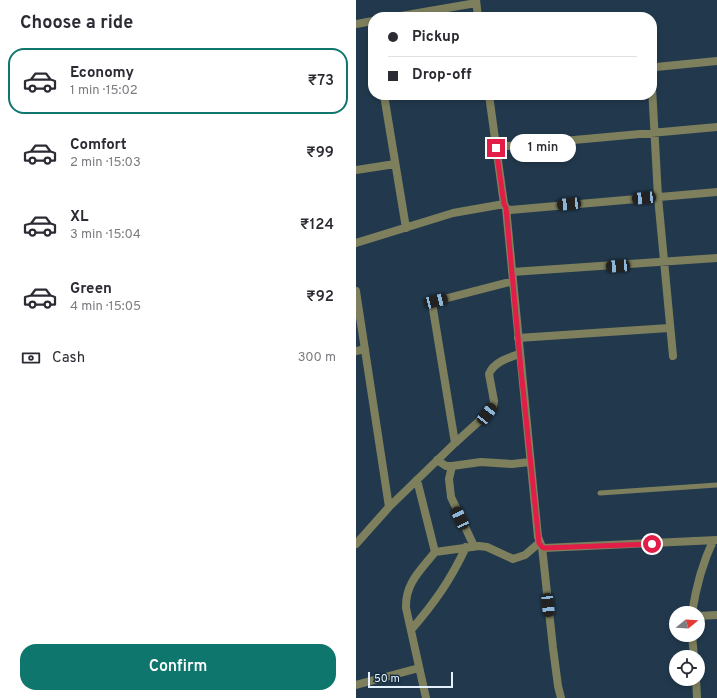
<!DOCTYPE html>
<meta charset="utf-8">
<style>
:root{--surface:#fff;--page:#f7f7f7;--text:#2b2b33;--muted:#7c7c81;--line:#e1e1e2;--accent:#0f766e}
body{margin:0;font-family:Overpass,sans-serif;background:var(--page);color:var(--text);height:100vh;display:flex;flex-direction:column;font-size:15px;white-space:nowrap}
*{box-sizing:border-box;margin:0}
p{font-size:13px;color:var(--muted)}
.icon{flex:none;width:22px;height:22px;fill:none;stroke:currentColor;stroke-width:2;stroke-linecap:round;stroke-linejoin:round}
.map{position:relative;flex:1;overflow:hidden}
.side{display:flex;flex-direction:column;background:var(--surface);width:356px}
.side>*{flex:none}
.banner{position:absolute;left:12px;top:12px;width:289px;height:88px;border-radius:16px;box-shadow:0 2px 6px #0003;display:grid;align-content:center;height:88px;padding:0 20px;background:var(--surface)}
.needle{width:26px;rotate:72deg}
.buttons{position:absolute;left:313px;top:606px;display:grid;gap:8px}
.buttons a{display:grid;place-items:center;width:36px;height:36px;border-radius:50%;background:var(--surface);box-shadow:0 2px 6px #0003;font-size:20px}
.scale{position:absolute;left:12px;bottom:10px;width:85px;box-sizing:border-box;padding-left:4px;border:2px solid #e3f1fe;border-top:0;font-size:11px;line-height:14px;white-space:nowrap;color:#e3f1fe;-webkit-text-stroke:3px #182f42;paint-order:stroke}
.end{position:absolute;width:18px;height:18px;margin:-9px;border:5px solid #e11d48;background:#fff;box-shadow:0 0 0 2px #fff}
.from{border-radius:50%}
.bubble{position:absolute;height:28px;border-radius:14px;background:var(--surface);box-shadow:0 2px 6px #0003;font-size:13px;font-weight:600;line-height:28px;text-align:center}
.car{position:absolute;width:12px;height:24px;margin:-12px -6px;border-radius:5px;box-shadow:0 0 3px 1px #0007;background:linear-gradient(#222 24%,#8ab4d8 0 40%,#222 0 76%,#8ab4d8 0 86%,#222 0)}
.banner b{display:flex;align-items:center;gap:14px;height:38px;font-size:15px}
.banner b+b{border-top:1px solid var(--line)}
.banner i{width:10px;height:10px;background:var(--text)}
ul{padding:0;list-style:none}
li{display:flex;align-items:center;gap:12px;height:66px;margin:0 8px 6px;padding:0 12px;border:2px solid transparent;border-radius:16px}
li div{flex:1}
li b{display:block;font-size:15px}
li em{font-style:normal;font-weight:600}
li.selected{border-color:var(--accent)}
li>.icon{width:36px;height:36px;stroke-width:1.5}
h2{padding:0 20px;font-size:18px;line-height:48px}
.pay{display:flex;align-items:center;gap:10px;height:44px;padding:0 20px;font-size:15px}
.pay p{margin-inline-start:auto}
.action{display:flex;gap:8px;margin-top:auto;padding:8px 20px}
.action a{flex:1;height:46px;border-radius:16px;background:var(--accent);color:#fff;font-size:16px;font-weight:600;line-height:46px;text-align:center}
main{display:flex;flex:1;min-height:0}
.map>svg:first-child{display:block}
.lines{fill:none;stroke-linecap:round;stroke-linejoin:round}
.service{stroke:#7e805d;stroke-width:5}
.minor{stroke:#7e805d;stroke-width:8}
.route{stroke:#e11d48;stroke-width:5}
</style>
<main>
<section class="side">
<h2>Choose a ride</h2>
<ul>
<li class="selected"><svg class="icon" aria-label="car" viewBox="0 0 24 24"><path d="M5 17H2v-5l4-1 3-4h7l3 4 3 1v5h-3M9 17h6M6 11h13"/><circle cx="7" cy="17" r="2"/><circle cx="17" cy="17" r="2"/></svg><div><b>Economy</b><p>1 min · 15:02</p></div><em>₹73</em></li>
<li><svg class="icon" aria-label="car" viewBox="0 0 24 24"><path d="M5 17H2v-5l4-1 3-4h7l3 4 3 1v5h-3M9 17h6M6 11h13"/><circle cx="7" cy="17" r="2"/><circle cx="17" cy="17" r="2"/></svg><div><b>Comfort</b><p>2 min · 15:03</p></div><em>₹99</em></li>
<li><svg class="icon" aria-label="car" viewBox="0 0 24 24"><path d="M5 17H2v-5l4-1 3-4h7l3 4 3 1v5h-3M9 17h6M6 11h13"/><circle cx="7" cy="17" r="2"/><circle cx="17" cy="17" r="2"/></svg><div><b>XL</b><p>3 min · 15:04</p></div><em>₹124</em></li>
<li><svg class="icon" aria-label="car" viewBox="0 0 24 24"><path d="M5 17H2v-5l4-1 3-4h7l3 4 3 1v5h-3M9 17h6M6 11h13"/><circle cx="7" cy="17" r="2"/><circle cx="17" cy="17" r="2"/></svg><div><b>Green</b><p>4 min · 15:05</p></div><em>₹92</em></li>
</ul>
<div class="pay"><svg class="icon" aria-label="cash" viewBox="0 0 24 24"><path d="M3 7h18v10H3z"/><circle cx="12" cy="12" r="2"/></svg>Cash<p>300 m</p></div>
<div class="action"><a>Confirm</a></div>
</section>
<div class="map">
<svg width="361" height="698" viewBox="0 0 361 698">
<rect width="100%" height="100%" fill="#22394d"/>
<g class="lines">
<!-- service -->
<path class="service" d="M244 493 361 485"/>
<!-- minor -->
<path class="minor" d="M120 0 122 17
M39 17 120 3
M0 24 17 21
M296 70 300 67 361 61
M296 87 302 197 317 356
M28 95 50 228
M133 95 148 204 150 208 154 210 361 192
M140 147 361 127
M0 170 39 164
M150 208 182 537 186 547 188 548 361 540
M0 243 97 213 148 204
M156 272 361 258
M0 291 33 507 0 544
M162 338 313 328
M0 351 9 349
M99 443 77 309V304L80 301 157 281
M81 460 90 466H96L125 462 156 464 174 462
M96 466 93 479 95 497 118 546
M61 480 79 552C65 570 49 583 50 608L70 698
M33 507 99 443 131 414 137 407 138 401 133 374C138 362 152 358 163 354
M186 547 197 648 202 686 205 698
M79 552 123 546 131 547 157 559 169 555 183 543
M336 613C340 587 346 564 357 541
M342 616 361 615
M55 630C79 602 94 581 110 547
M336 635 338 657
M340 679 341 698
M0 685 63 668"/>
</g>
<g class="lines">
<!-- route -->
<path class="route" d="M140 148 148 204 150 208 165 370 183 543 186 547 188 548 296 544"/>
</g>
</svg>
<div class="buttons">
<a><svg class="needle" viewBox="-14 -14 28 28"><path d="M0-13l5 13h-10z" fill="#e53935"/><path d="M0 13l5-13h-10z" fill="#7c7c81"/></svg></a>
<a><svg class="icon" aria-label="locate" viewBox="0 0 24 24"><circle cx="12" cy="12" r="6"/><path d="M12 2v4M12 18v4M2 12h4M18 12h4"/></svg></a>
</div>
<div class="scale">50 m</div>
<i class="end from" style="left:296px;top:544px"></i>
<i class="end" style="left:140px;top:148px"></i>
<div class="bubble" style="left:154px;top:134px;width:66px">1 min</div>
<i class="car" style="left:288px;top:198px;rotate:265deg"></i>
<i class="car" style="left:213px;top:204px;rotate:265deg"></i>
<i class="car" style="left:262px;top:266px;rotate:266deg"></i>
<i class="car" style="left:80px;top:301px;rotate:76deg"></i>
<i class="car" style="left:131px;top:414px;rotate:38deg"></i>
<i class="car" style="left:104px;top:518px;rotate:335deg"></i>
<i class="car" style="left:192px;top:605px;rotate:174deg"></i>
<div class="banner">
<b><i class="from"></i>Pickup</b>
<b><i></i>Drop-off</b>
</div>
</div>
</main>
